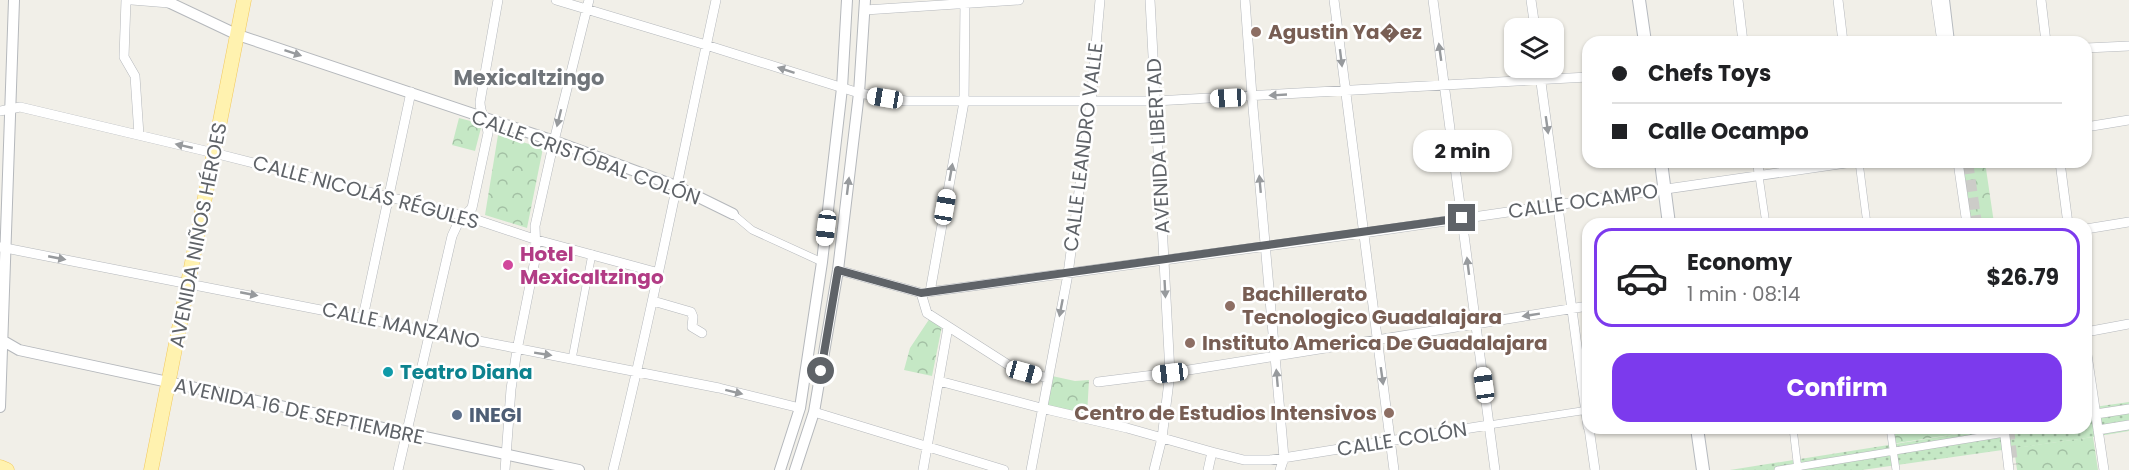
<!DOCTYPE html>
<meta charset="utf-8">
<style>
:root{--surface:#fff;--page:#f2f2f2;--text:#202124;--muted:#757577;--line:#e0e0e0;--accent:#7c3aed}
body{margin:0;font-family:Poppins,sans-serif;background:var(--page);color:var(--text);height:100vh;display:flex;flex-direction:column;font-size:22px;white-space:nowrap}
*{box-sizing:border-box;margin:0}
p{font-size:20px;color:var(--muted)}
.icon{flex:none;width:33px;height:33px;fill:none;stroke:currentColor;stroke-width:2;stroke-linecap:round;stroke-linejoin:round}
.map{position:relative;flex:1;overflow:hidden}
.drawer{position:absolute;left:1582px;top:218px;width:510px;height:216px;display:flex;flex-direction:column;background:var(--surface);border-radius:18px;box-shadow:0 2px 4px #0004}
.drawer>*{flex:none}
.banner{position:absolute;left:1582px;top:36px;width:510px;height:132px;border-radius:18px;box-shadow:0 2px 4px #0004;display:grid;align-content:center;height:132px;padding:0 30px;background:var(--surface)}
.buttons{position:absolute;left:1504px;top:18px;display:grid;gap:12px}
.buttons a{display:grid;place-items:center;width:60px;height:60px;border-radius:12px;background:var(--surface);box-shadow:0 2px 4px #0004;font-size:30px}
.end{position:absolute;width:27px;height:27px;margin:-14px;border:8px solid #5f6368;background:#fff;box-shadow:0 0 0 3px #fff}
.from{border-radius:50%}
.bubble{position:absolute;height:42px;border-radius:18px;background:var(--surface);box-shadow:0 2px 4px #0004;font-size:20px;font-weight:700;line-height:42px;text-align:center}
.car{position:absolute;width:18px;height:36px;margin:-18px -9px;border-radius:8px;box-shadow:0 0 4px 2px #0007;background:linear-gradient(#fff 24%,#345 0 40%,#fff 0 76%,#345 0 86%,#fff 0)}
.banner b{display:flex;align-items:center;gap:21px;height:57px;font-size:22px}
.banner b+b{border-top:2px solid var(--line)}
.banner i{width:15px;height:15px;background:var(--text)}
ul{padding:10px 0 0;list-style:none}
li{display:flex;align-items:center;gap:18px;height:99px;margin:0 12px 9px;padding:0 18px;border:3px solid transparent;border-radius:18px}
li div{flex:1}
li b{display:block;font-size:22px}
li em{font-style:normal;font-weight:700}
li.current{border-color:var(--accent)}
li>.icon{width:54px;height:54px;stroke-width:1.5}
.cta{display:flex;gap:12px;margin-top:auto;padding:12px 30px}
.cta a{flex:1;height:69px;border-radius:18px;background:var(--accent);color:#fff;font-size:24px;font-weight:700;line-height:69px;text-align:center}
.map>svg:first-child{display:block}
.grass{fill:url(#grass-dots)}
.park{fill:url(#park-crowns)}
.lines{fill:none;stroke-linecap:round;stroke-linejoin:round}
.secondary-tunnel{stroke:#ccccc8;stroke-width:12;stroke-dasharray:12 6;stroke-linecap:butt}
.pedestrian-casing{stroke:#b5b8bc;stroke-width:8}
.minor-casing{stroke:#b5b8bc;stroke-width:10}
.tertiary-casing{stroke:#b5b8bc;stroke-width:12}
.secondary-casing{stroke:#b6babf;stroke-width:14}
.primary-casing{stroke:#f2c960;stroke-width:15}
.pedestrian{stroke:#fff;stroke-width:7}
.minor{stroke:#fff;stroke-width:9}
.tertiary{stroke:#fff;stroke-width:10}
.secondary{stroke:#fff;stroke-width:12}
.primary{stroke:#fff2af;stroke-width:14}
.oneway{fill:#979a9d}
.route{stroke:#5f6368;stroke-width:8}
.education-dot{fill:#8d6e63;stroke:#fff;stroke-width:2}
.hotel-dot{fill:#d1479c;stroke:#fff;stroke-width:2}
.culture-dot{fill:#0f9aa8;stroke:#fff;stroke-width:2}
.service-dot{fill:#5c6f8a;stroke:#fff;stroke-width:2}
.labels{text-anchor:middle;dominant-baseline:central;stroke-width:5;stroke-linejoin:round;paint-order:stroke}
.education-label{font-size:20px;font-weight:bold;fill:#785e54;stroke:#fff;text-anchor:start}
.street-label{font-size:20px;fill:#5f6368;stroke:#fff}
.hotel-label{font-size:20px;font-weight:bold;fill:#b23c85;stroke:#fff;text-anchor:start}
.culture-label{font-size:20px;font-weight:bold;fill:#0d838f;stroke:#fff;text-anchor:start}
.service-label{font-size:20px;font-weight:bold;fill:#4e5e75;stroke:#fff;text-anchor:start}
.neighbourhood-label{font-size:21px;font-weight:bold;fill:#70757a;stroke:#fff}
</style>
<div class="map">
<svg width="2129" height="470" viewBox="0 0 2129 470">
<defs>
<pattern id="grass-dots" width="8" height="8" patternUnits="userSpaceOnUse" patternTransform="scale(1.5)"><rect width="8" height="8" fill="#c5e8c5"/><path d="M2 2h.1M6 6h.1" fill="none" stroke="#a3c0a4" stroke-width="1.8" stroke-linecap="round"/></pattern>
<pattern id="park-crowns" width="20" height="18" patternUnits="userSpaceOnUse" patternTransform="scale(1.5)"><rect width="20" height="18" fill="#c5e8c5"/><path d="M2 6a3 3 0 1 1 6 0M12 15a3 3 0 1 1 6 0" fill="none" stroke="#a3c0a4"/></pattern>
</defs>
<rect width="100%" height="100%" fill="#f1efe8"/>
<!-- grass -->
<path class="grass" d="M2129 402V431L2093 437 1862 470H1730L1996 428H2086L2087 408Z"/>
<!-- park -->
<path class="park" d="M459 118 482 124 475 151 452 145Z
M498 135 543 148 527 228 485 215Z
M1960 162H1985L1994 223H1969Z
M930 318 942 326 932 376 904 370 910 348Z
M1052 376 1075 381 1089 380 1087 415 1047 406Z
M1889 428H1996L1891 444Z
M2093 437 2098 470H2017L2014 448Z"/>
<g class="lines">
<!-- secondary-tunnel -->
<path class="secondary-tunnel" d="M1967 162 1976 224
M2008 428 2012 465"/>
<defs>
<path id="pedestrian" d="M1859 162 1867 224
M1759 176 1766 224
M733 214 752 230 822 262
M572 359 592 254
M1489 425 1588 410
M1793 428 1798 470
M1890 428 1896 470
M1778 470 2005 433"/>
<path id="minor" d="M126 0 124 57 135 76 139 135
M132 0 169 3
M556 0 706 45 859 93 906 101H1155L1588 77
M1150 0 1170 373 1162 438 1154 470
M1245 0 1252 96 1284 458 1280 470
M1334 0 1394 470
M1433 0 1495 470
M1531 0 1535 28
M1738 0 1743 42
M1838 0 1843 42
M1936 0 1942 42
M2041 0 2046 42
M865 10 1019 0
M2086 48 2129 46
M1539 68 1588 427
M0 111 20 107 214 153 465 216 537 240 659 273
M2086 127 2129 120
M1758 162 1759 176
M1958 162 1967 224
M2060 162 2068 224
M2086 229 2129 222
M0 247 719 388 800 408
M838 270 921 293 927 313 1010 366 1047 378
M930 292 964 102 965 0
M921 293 1363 233 1853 162
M653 301 691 312 693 317 692 327 702 333
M363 317 411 92
M2086 332 2129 324
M2086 348 2104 470
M939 381 1041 408 1127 428 1212 452 1244 460H1270L1489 425
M1098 382 1170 373 1588 306
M814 412 1004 470
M2096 414 2129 409
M1589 428 1595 470
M2004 428 2009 470
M2098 430 2129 425
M398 470 452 236 459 221 472 208 488 133C487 122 480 114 480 102L498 0
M505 470 511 389 517 350 536 255 535 226 554 141 589 0
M613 470C652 314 682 157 716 0
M923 470 948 327
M1031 470 1068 274 1091 101 1100 0
M1208 470 1212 452"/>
<path id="tertiary" d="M164 0 238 35 554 141 676 186 733 214
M0 339 19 350 579 470
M0 407 14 0
M780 470 800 408 822 262 842 88 847 0
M795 470 814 412 838 270 859 93 865 0"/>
<path id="secondary" d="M1639 0 1645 42
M1943 0 1948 42
M1661 162 1669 224
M1697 428 1703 470"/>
<path id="primary" d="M0 467 7 470
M151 470 244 0"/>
</defs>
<!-- pedestrian casing -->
<use href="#pedestrian" class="pedestrian-casing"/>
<!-- minor casing -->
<use href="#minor" class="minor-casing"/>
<!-- tertiary casing -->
<use href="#tertiary" class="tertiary-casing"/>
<!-- secondary casing -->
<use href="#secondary" class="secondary-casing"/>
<!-- primary casing -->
<use href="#primary" class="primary-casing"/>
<!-- pedestrian -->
<use href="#pedestrian" class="pedestrian"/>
<!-- minor -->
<use href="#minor" class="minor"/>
<!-- tertiary -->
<use href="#tertiary" class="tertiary"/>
<!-- secondary -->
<use href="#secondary" class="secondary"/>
<!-- primary -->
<use href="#primary" class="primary"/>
</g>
<!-- one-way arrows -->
<defs><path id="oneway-solid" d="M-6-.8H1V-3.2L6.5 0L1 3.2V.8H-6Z" transform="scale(1.5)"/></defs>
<g class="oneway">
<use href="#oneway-solid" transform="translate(1440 52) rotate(-98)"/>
<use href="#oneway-solid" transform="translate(293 53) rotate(18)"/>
<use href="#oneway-solid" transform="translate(1341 58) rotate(83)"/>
<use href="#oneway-solid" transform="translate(786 70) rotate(-162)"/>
<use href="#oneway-solid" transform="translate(1278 95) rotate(177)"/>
<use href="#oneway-solid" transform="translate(559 118) rotate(104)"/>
<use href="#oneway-solid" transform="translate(1547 125) rotate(82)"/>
<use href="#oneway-solid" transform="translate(184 146) rotate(-167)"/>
<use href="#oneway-solid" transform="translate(951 172) rotate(-80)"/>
<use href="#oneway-solid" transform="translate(1260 184) rotate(-95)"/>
<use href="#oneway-solid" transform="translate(848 186) rotate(-83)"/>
<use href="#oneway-solid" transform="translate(57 258) rotate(11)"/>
<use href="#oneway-solid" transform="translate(1468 266) rotate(-97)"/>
<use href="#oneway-solid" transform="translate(1165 289) rotate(87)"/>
<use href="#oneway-solid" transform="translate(249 294) rotate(11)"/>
<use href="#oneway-solid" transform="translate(1061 308) rotate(101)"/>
<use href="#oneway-solid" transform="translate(1531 315) rotate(171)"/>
<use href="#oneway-solid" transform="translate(543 354) rotate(9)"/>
<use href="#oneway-solid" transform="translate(1382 376) rotate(82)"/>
<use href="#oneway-solid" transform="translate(1277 378) rotate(-95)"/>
<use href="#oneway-solid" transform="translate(734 392) rotate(14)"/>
</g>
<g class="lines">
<!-- route -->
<path class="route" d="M821 371 838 270 921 293 1462 218"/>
</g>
<!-- markers -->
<g class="education-dot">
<circle cx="1256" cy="32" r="6"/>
<circle cx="1230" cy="306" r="6"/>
<circle cx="1190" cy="343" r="6"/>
<circle cx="1389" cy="413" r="6"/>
</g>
<circle class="hotel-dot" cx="508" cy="265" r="6"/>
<circle class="culture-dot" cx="388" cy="372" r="6"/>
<circle class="service-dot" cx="457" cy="415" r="6"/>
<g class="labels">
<!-- education labels -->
<g class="education-label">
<text x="1268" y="32">Agustin Ya�ez</text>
<text x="1242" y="294">Bachillerato<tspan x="1242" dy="23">Tecnologico Guadalajara</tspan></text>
<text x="1202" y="343">Instituto America De Guadalajara</text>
<text x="1377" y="413" text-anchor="end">Centro de Estudios Intensivos</text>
</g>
<!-- street labels -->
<g class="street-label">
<text transform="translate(1158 146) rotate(-93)">AVENIDA LIBERTAD</text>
<text transform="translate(1083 147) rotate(-83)">CALLE LEANDRO VALLE</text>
<text transform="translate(586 157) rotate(20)">CALLE CRISTÓBAL COLÓN</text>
<text transform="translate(366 192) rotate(15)">CALLE NICOLÁS RÉGULES</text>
<text transform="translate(1583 201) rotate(-8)">CALLE OCAMPO</text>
<text transform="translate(198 235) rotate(-79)">AVENIDA NIÑOS HÉROES</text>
<text transform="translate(401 325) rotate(12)">CALLE MANZANO</text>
<text transform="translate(299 411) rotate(12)">AVENIDA 16 DE SEPTIEMBRE</text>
<text transform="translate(1402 439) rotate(-9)">CALLE COLÓN</text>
</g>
<!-- hotel labels -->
<g class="hotel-label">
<text x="520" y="254">Hotel<tspan x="520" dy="23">Mexicaltzingo</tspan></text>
</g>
<!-- culture labels -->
<g class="culture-label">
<text x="400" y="372">Teatro Diana</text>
</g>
<!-- service labels -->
<g class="service-label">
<text x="469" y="415">INEGI</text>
</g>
<!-- neighbourhood labels -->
<g class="neighbourhood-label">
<text x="529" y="77">Mexicaltzingo</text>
</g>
</g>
</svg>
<div class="buttons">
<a><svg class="icon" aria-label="layers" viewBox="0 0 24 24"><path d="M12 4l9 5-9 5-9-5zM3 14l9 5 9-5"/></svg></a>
</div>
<i class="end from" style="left:821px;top:371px"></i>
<i class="end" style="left:1462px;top:218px"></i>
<div class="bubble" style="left:1413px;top:130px;width:99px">2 min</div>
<i class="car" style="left:885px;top:98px;rotate:279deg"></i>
<i class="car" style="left:1228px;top:98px;rotate:267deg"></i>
<i class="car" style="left:945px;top:207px;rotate:10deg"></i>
<i class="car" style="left:826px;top:228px;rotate:187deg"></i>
<i class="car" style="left:1024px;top:372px;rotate:105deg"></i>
<i class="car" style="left:1170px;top:373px;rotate:263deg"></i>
<i class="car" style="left:1484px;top:385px;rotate:352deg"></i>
<div class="banner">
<b><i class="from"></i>Chefs Toys</b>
<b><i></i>Calle Ocampo</b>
</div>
<section class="drawer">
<ul>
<li class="current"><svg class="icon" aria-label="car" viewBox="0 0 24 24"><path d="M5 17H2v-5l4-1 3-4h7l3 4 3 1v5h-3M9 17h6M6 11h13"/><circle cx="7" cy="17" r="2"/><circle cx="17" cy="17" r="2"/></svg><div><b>Economy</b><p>1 min · 08:14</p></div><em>$26.79</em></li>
</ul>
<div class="cta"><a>Confirm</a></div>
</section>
</div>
